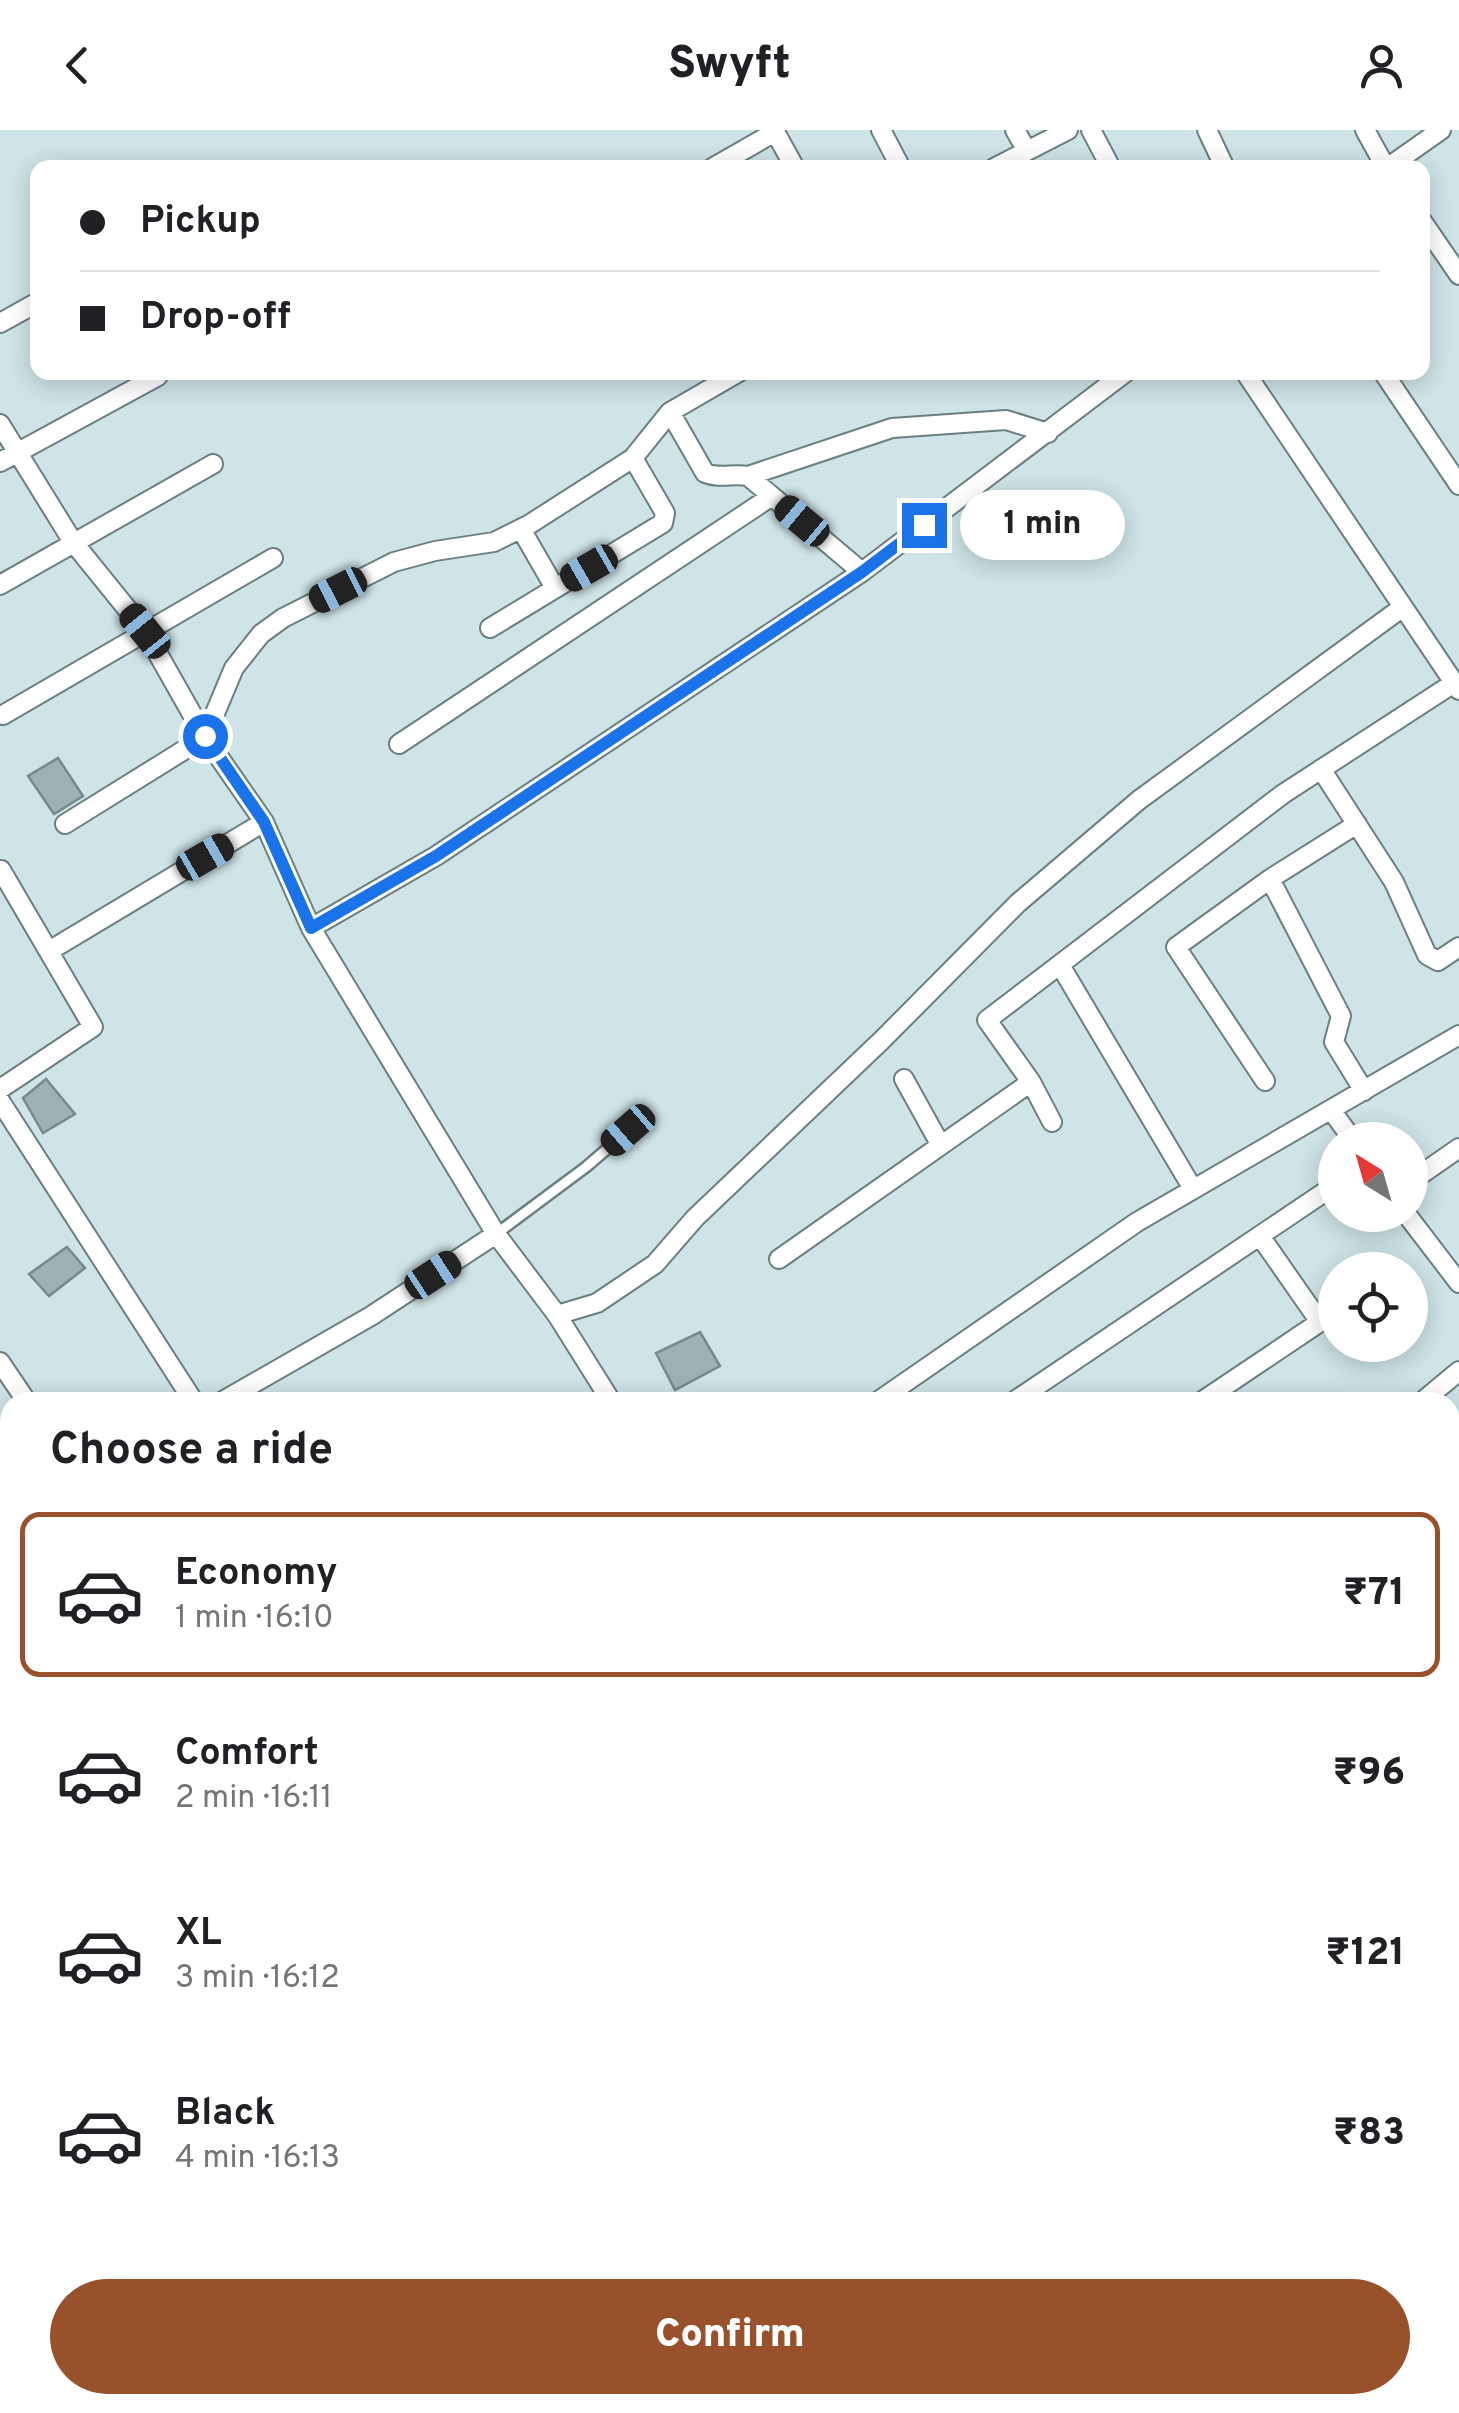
<!DOCTYPE html>
<meta charset="utf-8">
<style>
:root{--surface:#fff;--page:#f2f2f2;--text:#202124;--muted:#757577;--line:#e0e0e0;--accent:#98512a}
body{margin:0;font-family:Overpass,sans-serif;background:var(--page);color:var(--text);height:100vh;display:flex;flex-direction:column;font-size:38px;white-space:nowrap}
*{box-sizing:border-box;margin:0}
p{font-size:32px;color:var(--muted)}
.icon{flex:none;width:55px;height:55px;fill:none;stroke:currentColor;stroke-width:2;stroke-linecap:round;stroke-linejoin:round}
.map{position:relative;flex:1;overflow:hidden}
.sheet{position:absolute;left:0px;top:1262px;width:1460px;height:1022px;display:flex;flex-direction:column;background:var(--surface);border-radius:30px 30px 0 0;box-shadow:0 5px 25px #0003}
.sheet>*{flex:none}
.banner{position:absolute;left:30px;top:30px;width:1400px;height:220px;border-radius:20px;box-shadow:0 5px 25px #0003;display:grid;align-content:center;height:220px;padding:0 50px;background:var(--surface)}
.needle{width:65px;rotate:323deg}
.fabs{position:absolute;left:1318px;top:992px;display:grid;gap:20px}
.fabs a{display:grid;place-items:center;width:110px;height:110px;border-radius:50%;background:var(--surface);box-shadow:0 5px 25px #0003;font-size:50px}
.end{position:absolute;width:45px;height:45px;margin:-22px;border:12px solid #1a73e8;background:#fff;box-shadow:0 0 0 5px #fff}
.from{border-radius:50%}
.bubble{position:absolute;height:70px;border-radius:35px;background:var(--surface);box-shadow:0 5px 25px #0003;font-size:32px;font-weight:800;line-height:70px;text-align:center}
.car{position:absolute;width:30px;height:60px;margin:-30px -15px;border-radius:12px;box-shadow:0 0 8px 2px #0007;background:linear-gradient(#222 24%,#8ab4d8 0 40%,#222 0 76%,#8ab4d8 0 86%,#222 0)}
.banner b{display:flex;align-items:center;gap:35px;height:95px;font-size:38px}
.banner b+b{border-top:2px solid var(--line)}
.banner i{width:25px;height:25px;background:var(--text)}
ul{padding:0;list-style:none}
li{display:flex;align-items:center;gap:30px;height:165px;margin:0 20px 15px;padding:0 30px;border:5px solid transparent;border-radius:20px}
li div{flex:1}
li b{display:block;font-size:38px}
li em{font-style:normal;font-weight:800}
li.current{border-color:var(--accent)}
li>.icon{width:90px;height:90px;stroke-width:1.5}
h2{padding:0 50px;font-size:45px;line-height:120px}
.primary-button{display:flex;gap:20px;margin-top:auto;padding:20px 50px}
.primary-button a{flex:1;height:115px;border-radius:60px;background:var(--accent);color:#fff;font-size:40px;font-weight:800;line-height:115px;text-align:center}
header{display:flex;justify-content:space-between;align-items:center;height:130px;padding:0 50px;background:var(--surface);font-size:45px;font-weight:800}
.map>svg:first-child{display:block}
.building{fill:#9db2b5;stroke:#758a8c;stroke-width:2.5}
.lines{fill:none;stroke-linecap:round;stroke-linejoin:round}
.service-casing{stroke:#6b7f81;stroke-width:14}
.minor-casing{stroke:#6b7f81;stroke-width:22}
.service{stroke:#fff;stroke-width:9}
.minor{stroke:#fff;stroke-width:18}
.route{stroke:#1a73e8;stroke-width:12}
</style>
<header><svg class="icon" aria-label="back" viewBox="0 0 24 24"><path d="M15 5l-7 7 7 7"/></svg>Swyft<svg class="icon" aria-label="person" viewBox="0 0 24 24"><circle cx="12" cy="8" r="4"/><path d="M4 21q1-7 8-7t8 7"/></svg></header>
<div class="map">
<svg width="1459" height="2283" viewBox="0 0 1459 2283">
<rect width="100%" height="100%" fill="#cee4e7"/>
<!-- building -->
<path class="building" d="M58 628 83 666 54 684 28 646Z
M46 949 75 984 43 1003 23 968Z
M67 1117 85 1138 49 1166 29 1144Z
M700 1202 720 1236 675 1260 656 1223Z"/>
<g class="lines">
<defs>
<path id="service" d="M496 1104 586 1037 629 1000"/>
<path id="minor" d="M774 0 795 38
M881 0 901 38
M1015 0 1027 21
M1091 0 1111 38
M1207 0 1225 38
M1365 0 1386 38
M712 38 775 2
M994 38 1068 0
M1387 38 1441 0
M1422 91 1459 145
M0 193 38 172
M1245 242 1459 560
M1383 242 1459 355
M670 282 705 343C720 349 733 343 748 346L862 442
M0 294 73 412 145 501 205 607 264 692 311 798 496 1104 557 1185 611 1271 608 1272
M0 332 158 246
M748 346 892 298 1006 290 1048 303
M521 399 555 458
M0 455 213 334
M490 498 663 393 665 383 633 328
M3 585 273 428
M399 614 772 366
M1321 639 1394 752 1427 825 1438 831 1459 817
M65 694 205 607 234 538 261 504 283 488 394 432 435 421 494 412 530 394 633 328 670 282 739 242
M1270 749 1341 886 1334 912 1364 961
M311 798 436 726 862 442 1126 242
M49 821 264 692
M1060 835 1193 1059
M904 949 940 1014
M1265 951 1176 817 1270 749 1357 694
M0 959 93 897 1 740
M0 971 194 1272
M1331 980 1353 1010
M1052 992 1031 952 987 890 1283 664 1454 553
M1410 1052 1459 1018
M1407 1085 1459 1153
M779 1129 1031 952
M557 1185 597 1173 655 1134 695 1088 882 910 1018 773 1139 670 1403 477
M0 1232 27 1272
M1423 1271 1459 1241
M221 1272 371 1186 496 1104
M877 1272 1137 1092 1459 905
M1013 1272 1335 1055
M1201 1272 1320 1192 1260 1106
M1450 1392 1459 1384
M0 1417 10 1410
M1450 1461 1459 1453
M1450 1536 1459 1542
M1450 1706 1459 1710
M0 1736 10 1728
M0 1816 10 1827
M1450 1841 1459 1844
M0 2033 10 2045
M1450 2258 1459 2217
M0 2264 10 2259
M314 2275 318 2283
M406 2275 409 2283
M507 2275 509 2283
M854 2275 858 2283
M1014 2275 1018 2283
M1184 2275 1188 2283
M1302 2275 1306 2283
M596 2283 626 2275
M713 2283 714 2275
M1445 2283 1446 2275"/>
</defs>
<!-- service casing -->
<use href="#service" class="service-casing"/>
<!-- minor casing -->
<use href="#minor" class="minor-casing"/>
<!-- service -->
<use href="#service" class="service"/>
<!-- minor -->
<use href="#minor" class="minor"/>
</g>
<g class="lines">
<!-- route -->
<path class="route" d="M205 606 264 692 311 798 436 726 862 442 924 395"/>
</g>
</svg>
<div class="fabs">
<a><svg class="needle" viewBox="-14 -14 28 28"><path d="M0-13l5 13h-10z" fill="#e53935"/><path d="M0 13l5-13h-10z" fill="#757577"/></svg></a>
<a><svg class="icon" aria-label="locate" viewBox="0 0 24 24"><circle cx="12" cy="12" r="6"/><path d="M12 2v4M12 18v4M2 12h4M18 12h4"/></svg></a>
</div>
<i class="end from" style="left:205px;top:606px"></i>
<i class="end" style="left:924px;top:395px"></i>
<div class="bubble" style="left:960px;top:360px;width:165px">1 min</div>
<i class="car" style="left:802px;top:391px;rotate:310deg"></i>
<i class="car" style="left:589px;top:438px;rotate:240deg"></i>
<i class="car" style="left:338px;top:460px;rotate:243deg"></i>
<i class="car" style="left:145px;top:501px;rotate:321deg"></i>
<i class="car" style="left:205px;top:727px;rotate:60deg"></i>
<i class="car" style="left:628px;top:1000px;rotate:229deg"></i>
<i class="car" style="left:433px;top:1145px;rotate:57deg"></i>
<div class="banner">
<b><i class="from"></i>Pickup</b>
<b><i></i>Drop-off</b>
</div>
<section class="sheet">
<h2>Choose a ride</h2>
<ul>
<li class="current"><svg class="icon" aria-label="car" viewBox="0 0 24 24"><path d="M5 17H2v-5l4-1 3-4h7l3 4 3 1v5h-3M9 17h6M6 11h13"/><circle cx="7" cy="17" r="2"/><circle cx="17" cy="17" r="2"/></svg><div><b>Economy</b><p>1 min · 16:10</p></div><em>₹71</em></li>
<li><svg class="icon" aria-label="car" viewBox="0 0 24 24"><path d="M5 17H2v-5l4-1 3-4h7l3 4 3 1v5h-3M9 17h6M6 11h13"/><circle cx="7" cy="17" r="2"/><circle cx="17" cy="17" r="2"/></svg><div><b>Comfort</b><p>2 min · 16:11</p></div><em>₹96</em></li>
<li><svg class="icon" aria-label="car" viewBox="0 0 24 24"><path d="M5 17H2v-5l4-1 3-4h7l3 4 3 1v5h-3M9 17h6M6 11h13"/><circle cx="7" cy="17" r="2"/><circle cx="17" cy="17" r="2"/></svg><div><b>XL</b><p>3 min · 16:12</p></div><em>₹121</em></li>
<li><svg class="icon" aria-label="car" viewBox="0 0 24 24"><path d="M5 17H2v-5l4-1 3-4h7l3 4 3 1v5h-3M9 17h6M6 11h13"/><circle cx="7" cy="17" r="2"/><circle cx="17" cy="17" r="2"/></svg><div><b>Black</b><p>4 min · 16:13</p></div><em>₹83</em></li>
</ul>
<div class="primary-button"><a>Confirm</a></div>
</section>
</div>
